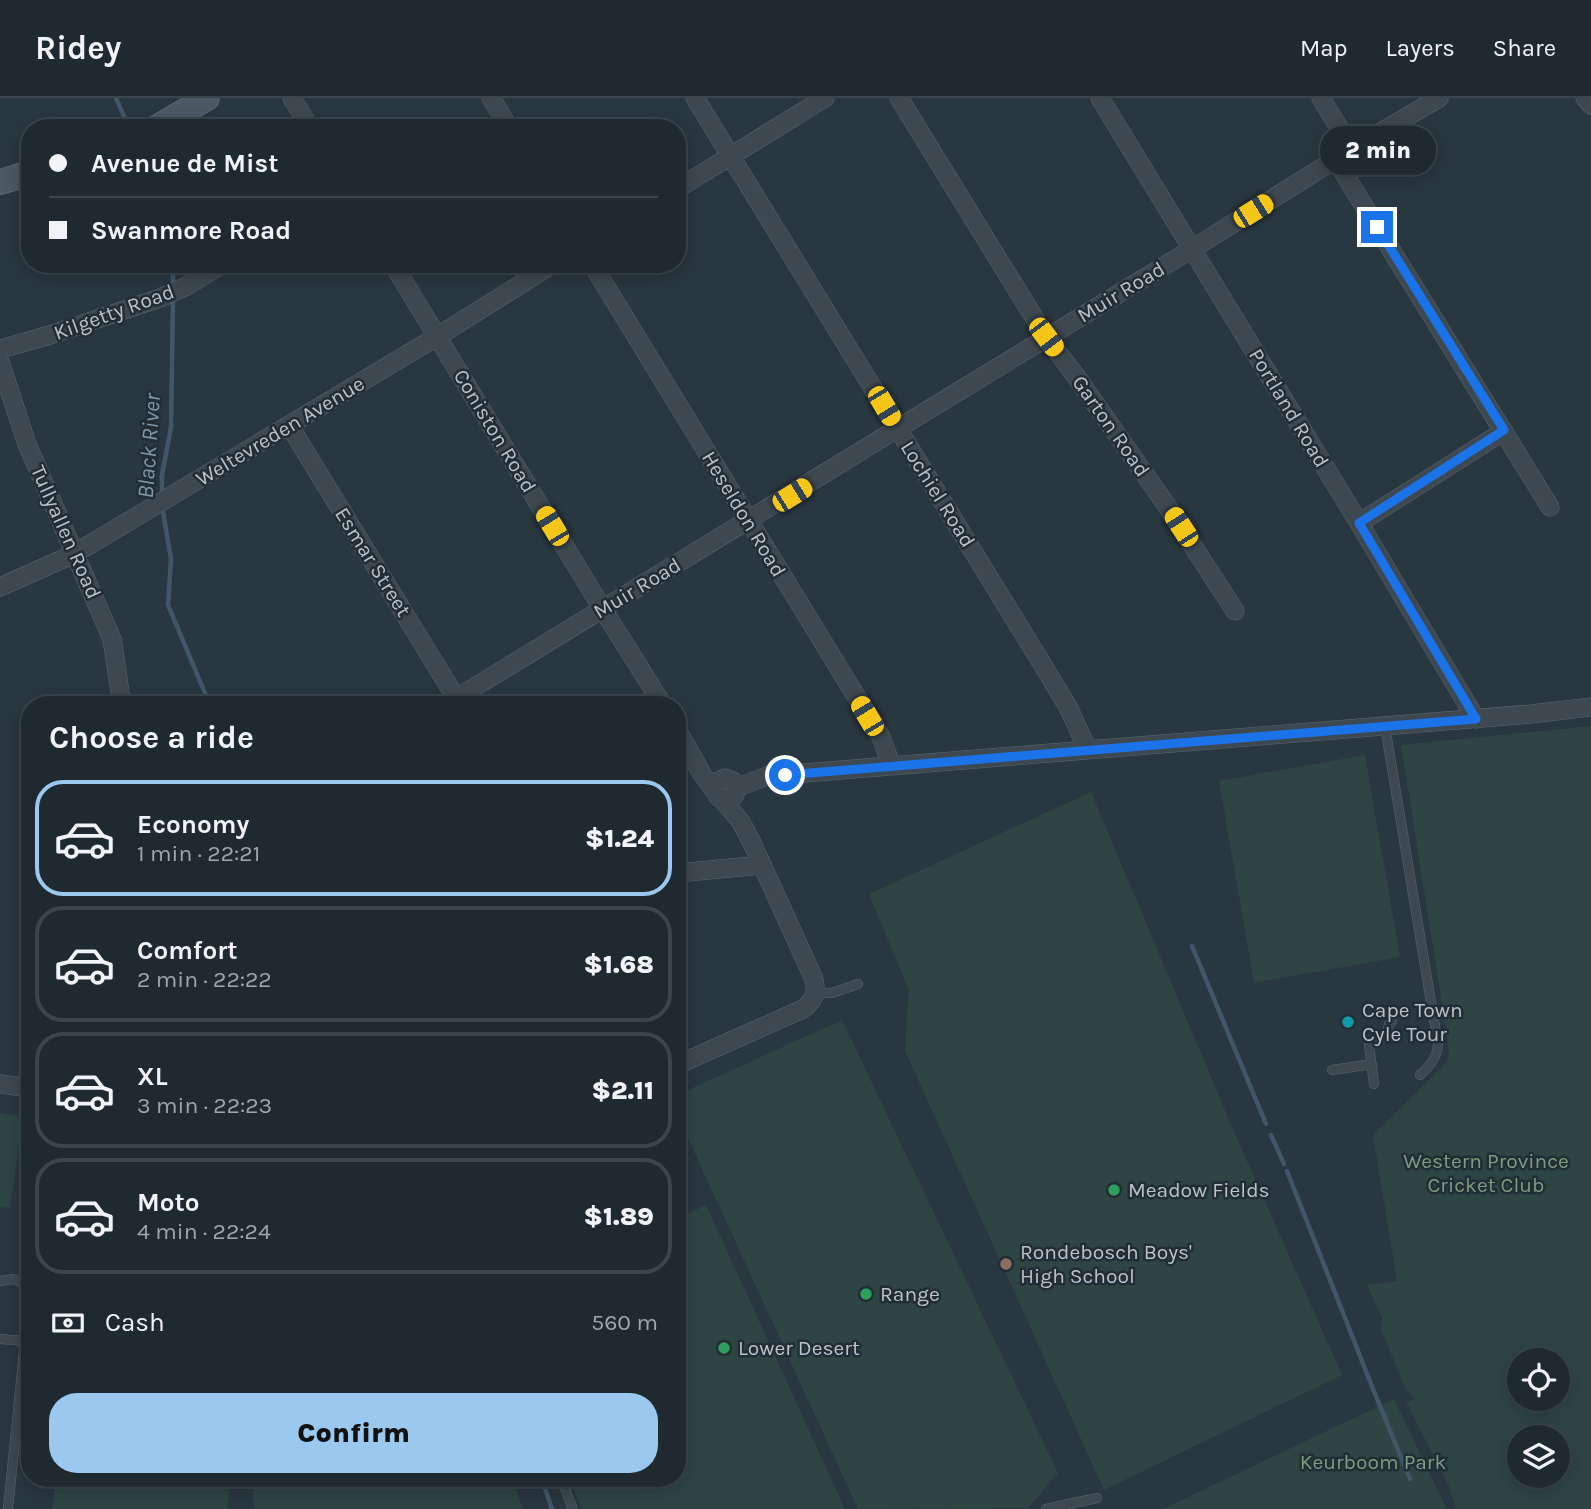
<!DOCTYPE html>
<meta charset="utf-8">
<style>
:root{--surface:#1f2930;--page:#2c353c;--text:#f1f3f6;--muted:#a1a6ab;--line:#3c454c;--accent:#9ac8ef}
body{margin:0;font-family:Karla,sans-serif;background:var(--page);color:var(--text);height:100vh;display:flex;flex-direction:column;font-size:26px;white-space:nowrap}
*{box-sizing:border-box;margin:0}
p{font-size:23px;color:var(--muted)}
.icon{flex:none;width:38px;height:38px;fill:none;stroke:currentColor;stroke-width:2;stroke-linecap:round;stroke-linejoin:round}
.map{position:relative;flex:1;overflow:hidden}
.details{position:absolute;left:21px;top:598px;width:665px;height:791px;display:flex;flex-direction:column;background:var(--surface);border-radius:28px;box-shadow:0 4px 18px #0003,0 0 0 2px var(--line)}
.details>*{flex:none}
.hud{position:absolute;left:21px;top:21px;width:665px;height:154px;border-radius:28px;box-shadow:0 4px 18px #0003,0 0 0 2px var(--line);display:grid;align-content:center;height:154px;padding:0 28px;background:var(--surface)}
.controls{position:absolute;left:1507px;top:1250px;display:grid;gap:14px}
.controls a{display:grid;place-items:center;width:63px;height:63px;border-radius:50%;background:var(--surface);box-shadow:0 4px 18px #0003,0 0 0 2px var(--line);font-size:35px}
.end{position:absolute;width:32px;height:32px;margin:-16px;border:9px solid #1a73e8;background:#fff;box-shadow:0 0 0 4px #fff}
.from{border-radius:50%}
.bubble{position:absolute;height:49px;border-radius:24px;background:var(--surface);box-shadow:0 4px 18px #0003,0 0 0 2px var(--line);font-size:23px;font-weight:800;line-height:49px;text-align:center}
.car{position:absolute;width:21px;height:42px;margin:-21px -10px;border-radius:9px;box-shadow:0 0 5px 2px #0007;background:linear-gradient(#f5c518 24%,#345 0 40%,#f5c518 0 76%,#345 0 86%,#f5c518 0)}
.hud b{display:flex;align-items:center;gap:24px;height:66px;font-size:26px}
.hud b+b{border-top:2px solid var(--line)}
.hud i{width:18px;height:18px;background:var(--text)}
ul{padding:0;list-style:none}
li{display:flex;align-items:center;gap:21px;height:116px;margin:0 14px 10px;padding:0 14px;border:4px solid var(--line);border-radius:28px}
li div{flex:1}
li b{display:block;font-size:26px}
li em{font-style:normal;font-weight:800}
li.current{border-color:var(--accent)}
li>.icon{width:63px;height:63px;stroke-width:1.5}
h2{padding:0 28px;font-size:32px;line-height:84px}
.pay{display:flex;align-items:center;gap:18px;height:77px;padding:0 28px;font-size:26px}
.pay p{margin-inline-start:auto}
.cta{display:flex;gap:14px;margin-top:auto;padding:14px 28px}
.cta a{flex:1;height:80px;border-radius:28px;background:var(--accent);color:#111;font-size:28px;font-weight:800;line-height:80px;text-align:center}
header{display:flex;align-items:center;gap:42px;box-sizing:border-box;height:98px;padding:0 35px;background:var(--surface);border-bottom:2px solid var(--line)}
header strong{font-size:33px}
nav{display:flex;gap:38px;margin-inline-start:auto;font-size:24px}
.map>svg:first-child{display:block}
.green{fill:#2e4543;fill-rule:evenodd}
.lines{fill:none;stroke-linecap:round;stroke-linejoin:round}
.stream{stroke:#415768;stroke-width:4.5}
.lane-casing{stroke:#5b666e;stroke-width:10}
.street-casing{stroke:#5b666e;stroke-width:19}
.secondary-casing{stroke:#5b666e;stroke-width:26}
.lane{stroke:#3d4850;stroke-width:9}
.street{stroke:#3d4850;stroke-width:18}
.secondary{stroke:#4c5863;stroke-width:24}
.route{stroke:#1a73e8;stroke-width:9}
.culture-dot{fill:#0f9aa8;stroke:#222d36;stroke-width:2.5}
.leisure-dot{fill:#2e9e5b;stroke:#222d36;stroke-width:2.5}
.education-dot{fill:#8d6e63;stroke:#222d36;stroke-width:2.5}
.labels{text-anchor:middle;dominant-baseline:central;stroke-width:5;stroke-linejoin:round;paint-order:stroke}
.street-label{font-size:21px;fill:#bac3ca;stroke:#222d36}
.poi-label{font-size:21px;fill:#bac3ca;stroke:#222d36;text-anchor:start}
.park-label{font-size:21px;fill:#7b9e7e;stroke:#222d36}
.water-label{font-size:23px;font-style:italic;fill:#7e97aa;stroke:#222d36}
</style>
<header>
<strong>Ridey</strong>
<nav><a>Map</a><a>Layers</a><a>Share</a></nav>
</header>
<div class="map">
<svg width="1591" height="1411" viewBox="0 0 1591 1411">
<rect width="100%" height="100%" fill="#293740"/>
<!-- green -->
<path class="green" d="M1591 628V1411H1456L1448 1386 1406 1304 1415 1301 1405 1290 1381 1231 1382 1220 1367 1187 1397 1183 1373 1037 1446 965 1449 958 1448 944 1401 647ZM1519 1262H1558V1300H1519ZM1519 1339H1558V1377H1519Z
M1365 657 1400 859 1254 885 1219 683Z
M1091 694 1232 1029 1342 1277 1104 1392 905 953 909 893 869 796Z
M842 922 1058 1375 1028 1410 858 1411 677 1016V997Z
M0 1015 23 1019 10 1110 0 1109Z
M706 1107 845 1411H582L569 1381H677V1120Z
M1394 1301 1447 1411H1163Z
M56 1381H230L227 1411H52Z
M253 1381H512L523 1411H255L252 1390Z"/>
<g class="lines">
<!-- stream -->
<path class="stream" d="M116 0 127 25
M171 166 173 175V190
M162 399V377L171 329 173 199
M162 408 171 461 168 507 210 607
M1192 848 1266 1026
M1271 1037 1284 1066
M1287 1073 1373 1291 1410 1381
M542 1381 552 1411"/>
<defs>
<path id="lane" d="M1385 628 1438 946C1437 960 1430 968 1420 977
M816 895H832L858 886
M1332 972 1372 966
M1374 986 1369 947 1373 943 1386 940 1389 926 1392 923
M0 1183 13 1181 30 1188
M0 1241 25 1243
M561 1381 573 1411
M8 1411 25 1243 30 1235
M1046 1411 1097 1400"/>
<path id="street" d="M292 0 310 30
M491 0 509 30
M695 0 1044 569 1068 609 1088 652
M899 0 1046 239 1078 281 1167 408 1235 513
M1100 0 1359 425 1476 621
M1321 0 1352 51
M1585 0 1591 7
M1335 61 1550 409
M677 91 825 0
M393 166 602 510 663 607
M592 166 881 639 887 655 890 668
M0 251 50 237 160 200 187 188 223 166
M0 264 27 346 112 541 122 607
M289 327 456 600
M1359 425 1504 333
M0 489 74 456 438 238 553 166
M445 607 1192 151 1352 51 1439 0
M677 631 702 676 714 692
M736 690 767 678 1531 616 1591 609
M733 699 725 702 719 700 714 692 717 684 725 680 733 683 736 690 735 697
M677 775 762 767
M677 967 803 911C815 902 818 893 813 879L752 745 741 724 722 701
M0 986 30 990"/>
<path id="secondary" d="M156 30 207 0
M0 84 30 75"/>
</defs>
<!-- lane casing -->
<use href="#lane" class="lane-casing"/>
<!-- street casing -->
<use href="#street" class="street-casing"/>
<!-- secondary casing -->
<use href="#secondary" class="secondary-casing"/>
<!-- lane -->
<use href="#lane" class="lane"/>
<!-- street -->
<use href="#street" class="street"/>
<!-- secondary -->
<use href="#secondary" class="secondary"/>
</g>
<g class="lines">
<!-- route -->
<path class="route" d="M785 677 1476 621 1359 425 1504 332 1377 129"/>
</g>
<!-- markers -->
<circle class="culture-dot" cx="1348" cy="924" r="7"/>
<g class="leisure-dot">
<circle cx="1114" cy="1092" r="7"/>
<circle cx="866" cy="1196" r="7"/>
<circle cx="724" cy="1250" r="7"/>
</g>
<circle class="education-dot" cx="1006" cy="1166" r="7"/>
<g class="labels">
<!-- street labels -->
<g class="street-label">
<text transform="translate(1121 194) rotate(-31)">Muir Road</text>
<text transform="translate(114 214) rotate(-20)">Kilgetty Road</text>
<text transform="translate(1289 310) rotate(59)">Portland Road</text>
<text transform="translate(1111 328) rotate(55)">Garton Road</text>
<text transform="translate(280 333) rotate(-31)">Weltevreden Avenue</text>
<text transform="translate(495 333) rotate(59)">Coniston Road</text>
<text transform="translate(938 396) rotate(58)">Lochiel Road</text>
<text transform="translate(744 416) rotate(59)">Heseldon Road</text>
<text transform="translate(66 434) rotate(66)">Tullyallen Road</text>
<text transform="translate(373 464) rotate(58)">Esmar Street</text>
<text transform="translate(637 490) rotate(-31)">Muir Road</text>
</g>
<!-- poi labels -->
<g class="poi-label">
<text x="1362" y="912">Cape Town<tspan x="1362" dy="24">Cyle Tour</tspan></text>
<text x="1128" y="1092">Meadow Fields</text>
<text x="1020" y="1154">Rondebosch Boys'<tspan x="1020" dy="24">High School</tspan></text>
<text x="880" y="1196">Range</text>
<text x="738" y="1250">Lower Desert</text>
</g>
<!-- park labels -->
<g class="park-label">
<text x="1486" y="1063">Western Province<tspan x="1486" dy="24">Cricket Club</tspan></text>
<text x="1373" y="1364">Keurboom Park</text>
</g>
<!-- water labels -->
<g class="water-label">
<text transform="translate(149 348) rotate(-86)">Black River</text>
</g>
</g>
</svg>
<div class="controls">
<a><svg class="icon" aria-label="locate" viewBox="0 0 24 24"><circle cx="12" cy="12" r="6"/><path d="M12 2v4M12 18v4M2 12h4M18 12h4"/></svg></a>
<a><svg class="icon" aria-label="layers" viewBox="0 0 24 24"><path d="M12 4l9 5-9 5-9-5zM3 14l9 5 9-5"/></svg></a>
</div>
<i class="end from" style="left:785px;top:677px"></i>
<i class="end" style="left:1377px;top:129px"></i>
<div class="bubble" style="left:1320px;top:28px;width:116px">2 min</div>
<i class="car" style="left:1253px;top:113px;rotate:58deg"></i>
<i class="car" style="left:1046px;top:239px;rotate:143deg"></i>
<i class="car" style="left:884px;top:308px;rotate:149deg"></i>
<i class="car" style="left:792px;top:397px;rotate:58deg"></i>
<i class="car" style="left:552px;top:428px;rotate:329deg"></i>
<i class="car" style="left:1181px;top:429px;rotate:327deg"></i>
<i class="car" style="left:867px;top:618px;rotate:329deg"></i>
<div class="hud">
<b><i class="from"></i>Avenue de Mist</b>
<b><i></i>Swanmore Road</b>
</div>
<section class="details">
<h2>Choose a ride</h2>
<ul>
<li class="current"><svg class="icon" aria-label="car" viewBox="0 0 24 24"><path d="M5 17H2v-5l4-1 3-4h7l3 4 3 1v5h-3M9 17h6M6 11h13"/><circle cx="7" cy="17" r="2"/><circle cx="17" cy="17" r="2"/></svg><div><b>Economy</b><p>1 min · 22:21</p></div><em>$1.24</em></li>
<li><svg class="icon" aria-label="car" viewBox="0 0 24 24"><path d="M5 17H2v-5l4-1 3-4h7l3 4 3 1v5h-3M9 17h6M6 11h13"/><circle cx="7" cy="17" r="2"/><circle cx="17" cy="17" r="2"/></svg><div><b>Comfort</b><p>2 min · 22:22</p></div><em>$1.68</em></li>
<li><svg class="icon" aria-label="car" viewBox="0 0 24 24"><path d="M5 17H2v-5l4-1 3-4h7l3 4 3 1v5h-3M9 17h6M6 11h13"/><circle cx="7" cy="17" r="2"/><circle cx="17" cy="17" r="2"/></svg><div><b>XL</b><p>3 min · 22:23</p></div><em>$2.11</em></li>
<li><svg class="icon" aria-label="car" viewBox="0 0 24 24"><path d="M5 17H2v-5l4-1 3-4h7l3 4 3 1v5h-3M9 17h6M6 11h13"/><circle cx="7" cy="17" r="2"/><circle cx="17" cy="17" r="2"/></svg><div><b>Moto</b><p>4 min · 22:24</p></div><em>$1.89</em></li>
</ul>
<div class="pay"><svg class="icon" aria-label="cash" viewBox="0 0 24 24"><path d="M3 7h18v10H3z"/><circle cx="12" cy="12" r="2"/></svg>Cash<p>560 m</p></div>
<div class="cta"><a>Confirm</a></div>
</section>
</div>
